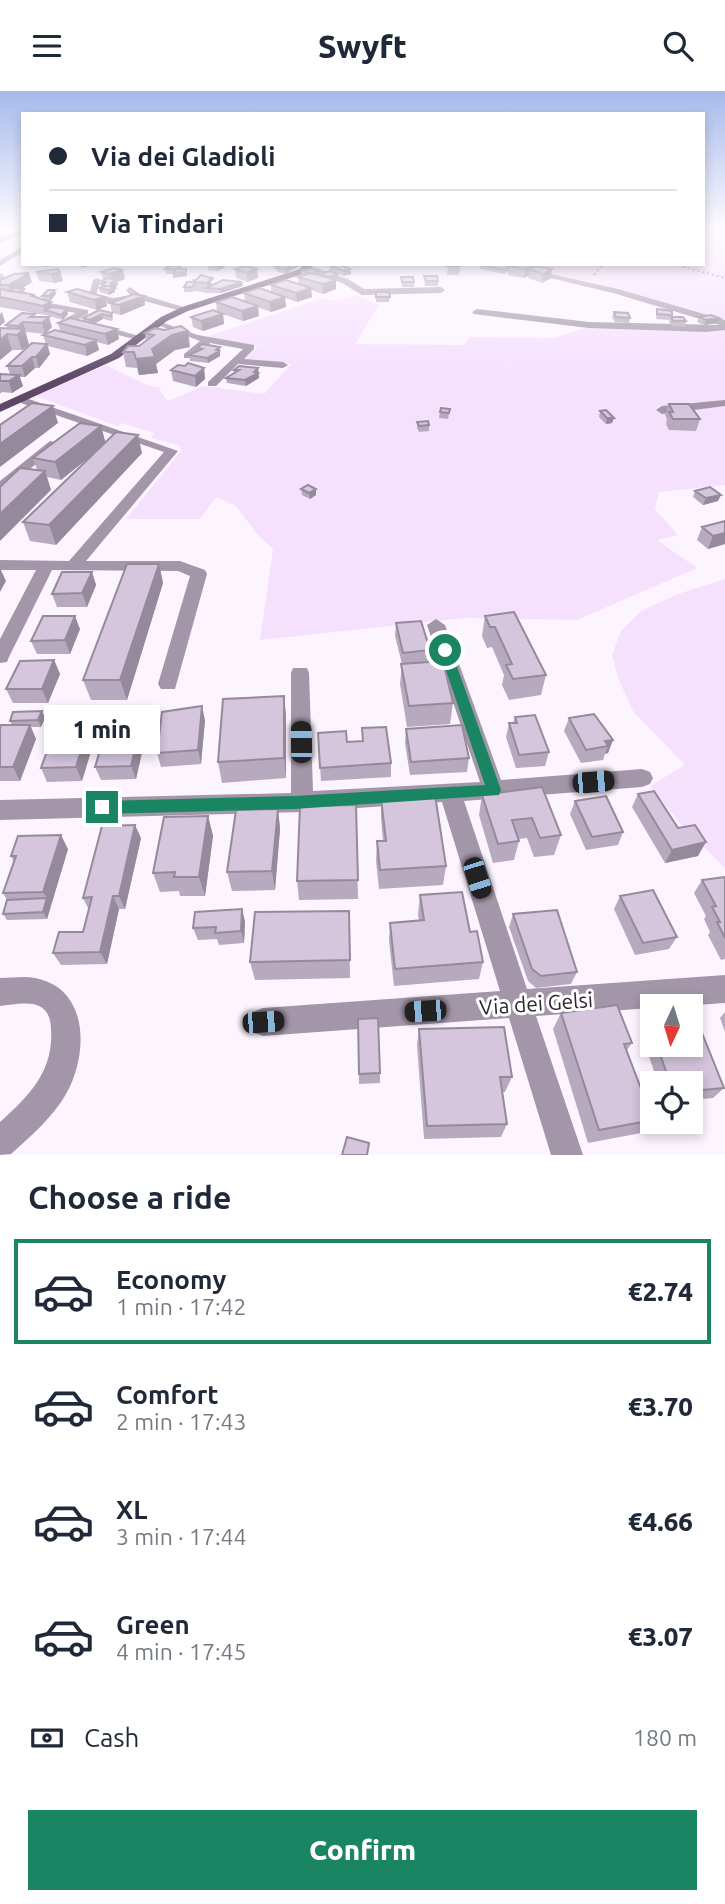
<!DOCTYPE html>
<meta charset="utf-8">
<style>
:root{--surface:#fff;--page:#f2f2f3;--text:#1f2937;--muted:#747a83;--line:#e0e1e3;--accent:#198562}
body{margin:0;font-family:Ubuntu,sans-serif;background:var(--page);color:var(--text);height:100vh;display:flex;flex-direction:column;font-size:26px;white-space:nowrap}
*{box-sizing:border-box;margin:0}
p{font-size:23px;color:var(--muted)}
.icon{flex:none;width:38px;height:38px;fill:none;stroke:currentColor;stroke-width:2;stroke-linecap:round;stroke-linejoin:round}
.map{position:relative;height:1064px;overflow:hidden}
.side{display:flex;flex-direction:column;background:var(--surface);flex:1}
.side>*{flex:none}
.hud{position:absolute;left:21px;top:21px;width:684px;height:154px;border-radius:0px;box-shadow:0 4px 10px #0003;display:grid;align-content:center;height:154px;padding:0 28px;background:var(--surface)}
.needle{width:46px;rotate:184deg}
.tools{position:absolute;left:640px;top:903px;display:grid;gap:14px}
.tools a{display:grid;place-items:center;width:63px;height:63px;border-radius:0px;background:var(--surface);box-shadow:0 4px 10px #0003;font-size:35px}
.end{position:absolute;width:32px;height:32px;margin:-16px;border:9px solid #198562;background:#fff;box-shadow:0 0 0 4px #fff}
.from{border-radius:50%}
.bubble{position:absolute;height:49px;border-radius:0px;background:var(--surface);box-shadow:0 4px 10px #0003;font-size:23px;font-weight:800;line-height:49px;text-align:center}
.car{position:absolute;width:21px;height:42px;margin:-21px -10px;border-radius:9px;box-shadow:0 0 5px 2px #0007;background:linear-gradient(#222 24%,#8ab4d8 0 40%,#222 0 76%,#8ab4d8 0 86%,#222 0)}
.hud b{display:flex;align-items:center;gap:24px;height:66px;font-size:26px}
.hud b+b{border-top:2px solid var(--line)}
.hud i{width:18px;height:18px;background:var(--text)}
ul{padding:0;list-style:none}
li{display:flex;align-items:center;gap:21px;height:105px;margin:0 14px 10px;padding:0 14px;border:4px solid transparent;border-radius:0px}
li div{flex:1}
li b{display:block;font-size:26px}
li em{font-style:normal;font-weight:800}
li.selected{border-color:var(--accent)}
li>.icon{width:63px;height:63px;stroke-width:1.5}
h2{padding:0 28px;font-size:32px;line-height:84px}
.pay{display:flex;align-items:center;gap:18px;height:77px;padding:0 28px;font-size:26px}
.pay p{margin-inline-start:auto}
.cta{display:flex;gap:14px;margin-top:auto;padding:14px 28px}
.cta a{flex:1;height:80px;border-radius:0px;background:var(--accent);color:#fff;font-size:28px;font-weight:800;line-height:80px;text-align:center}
header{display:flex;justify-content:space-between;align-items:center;height:91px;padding:0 28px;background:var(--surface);font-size:32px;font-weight:800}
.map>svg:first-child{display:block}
.green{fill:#f5e0fe}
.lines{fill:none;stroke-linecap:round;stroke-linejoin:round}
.path{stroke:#9a939d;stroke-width:2;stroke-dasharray:2.5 2.5;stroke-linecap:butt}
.minor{fill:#a396a9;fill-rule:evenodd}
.major{fill:#5e4768;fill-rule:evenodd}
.wall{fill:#b7a9be}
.shaded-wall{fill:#958a9b}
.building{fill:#d5c5dd;stroke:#958a9b;stroke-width:2}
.route{fill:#198562}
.labels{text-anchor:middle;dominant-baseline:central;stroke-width:6;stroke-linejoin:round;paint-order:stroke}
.near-street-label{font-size:21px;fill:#2c262f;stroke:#fff}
</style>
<header><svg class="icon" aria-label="menu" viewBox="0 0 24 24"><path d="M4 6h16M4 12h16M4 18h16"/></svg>Swyft<svg class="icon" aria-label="search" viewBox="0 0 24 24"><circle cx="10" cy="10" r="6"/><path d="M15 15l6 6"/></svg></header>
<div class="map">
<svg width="725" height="1064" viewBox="0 0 725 1064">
<rect width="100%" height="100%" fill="#fcf5ff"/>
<!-- green -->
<path class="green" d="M704 138H725V228L590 191 532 180 522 173H704Z
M356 204 379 214 355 253 464 254 469 246 554 247 585 237 725 238V394L659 401 655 418 678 444 657 449 697 477 577 529 465 527 260 549 273 458 257 443 236 415 216 406 200 428H126L181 360 179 354 151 347 154 342 122 332 117 335 36 305 106 274 147 294 162 297 159 299 168 310 204 295 264 303 291 273 245 269 258 255 205 246 323 207 337 210Z
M725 488V777L684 737 650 695 685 674 633 620 619 589 612 564 621 540 641 520 678 503Z"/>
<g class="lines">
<!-- path -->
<path class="path" d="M673 173 725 187
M594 184 603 173"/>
<!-- minor -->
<path class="minor" d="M23 138V143L0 152V147Z
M23 155V161L0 175V169Z
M79 173H93L82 177Z
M305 173 348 188 364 198 441 196 445 199 441 202 362 204 342 192 305 177Z
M491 173H507L618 198 725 229V239L706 241 589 237 474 223 472 221 477 218 589 231 720 234 613 202Z
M97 187 101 189 96 204 114 207 130 204 126 199 130 196 140 203 190 218 185 221 137 208 114 213 88 208 93 189Z
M0 203 88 219V223L78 228 143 246 138 249 66 231V227L76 222 0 209Z
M155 229 198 244 254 254V258L244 268 283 271 288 274 283 277 238 273 216 295H208V291L243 258 210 252 192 267H184V263L200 250 155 233Z
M15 306H23L178 360 86 470H180L205 479 207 483 175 598H161L158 593 190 485 178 480 52 479 9 566 7 571 0 572V548L36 479H0V469L69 470 164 361 15 310Z
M725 309V315L662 323 656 319 662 315Z
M50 350 54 351V357L5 400 0 401V390Z
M436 528 445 534 501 689 642 678 650 681 653 687 650 693 642 696 464 710 527 898 725 884V912L536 925 583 1064H551L509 927 263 945 253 941 249 931 253 921 263 917 500 900 442 711 302 721 0 729V709L291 702V582L293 577H307L309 582 313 700 480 691 427 534Z
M24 886C88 888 91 959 66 1003 53 1026 31 1045 11 1063L0 1064V1031C29 1005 54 980 51 938 51 929 48 919 39 915 28 910 11 914 0 915V887Z"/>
<!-- major -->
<path class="major" d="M303 173 312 175 306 182 188 220 167 230 119 267 0 321V313L111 263 161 226 182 216 300 178Z"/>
</g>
<!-- wall -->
<path class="wall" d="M209 173H233L230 175 225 174V176L218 180 208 179V174Z
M274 173 299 175 285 183 277 181V177L274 178Z
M443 173H461L459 184H447L448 174Z
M330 174 350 178 351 183 343 185 330 179Z
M480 174 531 177 536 175 551 187 542 192 528 187 529 184 524 187 508 184V181L504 183 480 178Z
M165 178H186L187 185 173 187V183H166Z
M235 178H257L258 187 247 191 236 187Z
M310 178 338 188 336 189V198L323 203 311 199 312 206 297 211 285 207 286 216 271 221 258 216 259 225 243 230 223 223 224 233 203 240 193 236 191 226 217 221 216 211H245L244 202 271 201V194L298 193V186L302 185 301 180Z
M36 181H60L63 190 54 192 39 190Z
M101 181 125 188 117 191 118 194 116 195 117 198H115V201L109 204 100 201 99 197 101 196V193H102L101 190 103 189Z
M0 183H3L4 187 32 191 21 198 27 202 35 204 36 206 43 208 42 205 56 203 50 210H47L51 211 52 216 68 223 63 229 46 224 0 216Z
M424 185 438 190V195H425Z
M401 186 414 191V196H402Z
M192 188 214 189 211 190 212 194 242 191 243 195 221 202H207L195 200V199L193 201H184V196L193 191Z
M77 198 107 215 97 219 70 211 67 201Z
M376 201 390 206 389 211H376Z
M110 212 145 214 121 224 112 222Z
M657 218 672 224 671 226 686 230 685 236 672 235 669 231 670 229 656 228Z
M99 219 112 222 113 227 112 230 103 228 94 233 119 248 108 254 97 251 99 259 87 265 48 255 50 263 39 277H35L25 286H20L23 295 12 302 2 301 0 303V283H10L7 275 46 253 43 244 60 240 58 232 83 230V227Z
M614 221 630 227 629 232 615 231 612 226Z
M36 226 52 236 45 243 27 241 25 242 29 254 22 259H12L0 269 7 238 6 234Z
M699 226 717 232 704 234 697 231Z
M155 237 190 256 175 259 156 273 158 282 139 284 137 277 126 276 123 261 139 255 146 250 145 242Z
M220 256V265L208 272 190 270 189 264 198 260 197 257Z
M185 275 204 277 205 288 196 296 173 290 171 279Z
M258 277 259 287 246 295 227 292 226 287 234 282V279Z
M669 313 700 328 696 340 669 339 666 333 667 328 665 324Z
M450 318 448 328 439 327 440 321Z
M600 320 614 327 612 332 606 333 599 326Z
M417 331 429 334V340L419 341 417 337Z
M101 335 105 352 142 362 56 454 30 450 23 431 95 361 61 389 47 386 51 399 37 379 33 367Z
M301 398 316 404 310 408 302 404Z
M695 400 718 410 703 414 693 406Z
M725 430V453L708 458 697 449 702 436Z
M159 473 163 492 127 609H91L83 589Z
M92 481 96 494 87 516H57L52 503Z
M485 525 546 584 541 604 509 609 502 594 504 584 492 556 487 557 482 545Z
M396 532 430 559 429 571 453 612 450 633 407 636 400 593 402 573 395 545Z
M80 538 70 563H37L31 550Z
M54 569 60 583 48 612H13L6 598Z
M284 605 286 625V687L222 692 218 671Z
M141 617 145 631 143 640 145 648 136 688 101 689 95 676 106 656Z
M42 620 45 627 41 636H31L36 648 20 690H0V637L12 634 10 630Z
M92 626 97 640 82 690 47 691 41 677Z
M515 626 549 661 545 675 516 677 506 646 509 632H513Z
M569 627 613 649 608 662 605 663 603 669 581 672 564 640Z
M205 629 201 673 161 676 157 662Z
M362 637 391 672V686L321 690 318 642 347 651 362 650Z
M406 638 469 667 467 681 410 684 405 652Z
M542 696 561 744 554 764 534 766 527 747 519 748V750L514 769 493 772 479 724 482 704Z
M638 703 678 737 698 765 665 772 632 716Z
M381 707 446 775 443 794 379 798 376 770 377 750H383L381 727Z
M575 710 623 741 618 754 586 759 570 723Z
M356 714 358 808 299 809 297 790Z
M278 718 280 738 275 799 232 800 227 781Z
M208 725 213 745 205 805H180L179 800 160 801 153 782Z
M141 747 125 818H119L107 873 61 874 53 862 83 841 89 819 83 807Z
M68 758 47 828 7 829 3 823 7 809 3 802 14 771 11 765Z
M725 786V868L721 869 708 844 710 841 704 828 706 825 694 802 702 789Z
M420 804 470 841 483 871 479 888 394 895 389 850 390 832 419 830 418 823Z
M620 805 677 846 669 858 635 864 614 818Z
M242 818 245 831 244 852 219 854 217 848 198 849 193 837Z
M349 820 350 887 255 889 250 871Z
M513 823 577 881 571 893 536 897 528 890 509 836Z
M725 921V941L720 927Z
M561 922 632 952 627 959 653 1030 641 1042 588 1052 553 938Z
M358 928 380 982V992L359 993Z
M649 931H653V954H691L724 997 713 1007 691 1009V992H658L641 942Z
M419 938 512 986 505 1001H502L507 1033 501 1046 424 1048 417 954Z"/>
<!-- shaded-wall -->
<path class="shaded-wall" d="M43 173H74L44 176Z
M221 173H225V176L218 180V175Z
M294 173H299V175L285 183V178Z
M532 174 531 178H529V184L524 187 525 178Z
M181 175 182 179 186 181 187 185 173 187V182Z
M257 178 258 187 247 191 246 182Z
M350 178 351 183 343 185V180Z
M552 178 551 187 542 192 543 183Z
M123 179 125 188 117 191 118 194 116 195 117 198H115V201L109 204 108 199 111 192 109 183Z
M60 181 63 190 54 192 51 183Z
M29 182 32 191 11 204 9 194Z
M338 183V188L336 189V198L323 203V193L331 191 330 186Z
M213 185 214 189 211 190 212 196 207 197V192H199Z
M242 191 243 195 221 202 220 198Z
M311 197 312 206 297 211 296 202Z
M55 199 56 203 50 210 49 205Z
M144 205 145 214 121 224 119 214Z
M105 206 107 215 97 219 94 209Z
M285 206 286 216 271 221 270 211Z
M51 211 54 221 45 219 46 225 43 215Z
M258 215 259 225 243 230 242 220Z
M67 218 68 223 63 229 61 224Z
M2 221 5 231 0 235V223Z
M102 223 103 228 91 234 90 229Z
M223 223 224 233 203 240 201 230Z
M49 226 52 236 45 243 42 232Z
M719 227 717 232 704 234 706 229Z
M23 231 29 254 22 259 17 244 20 241 18 235Z
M117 238 119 248 108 254 105 243Z
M188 240 190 256 175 259 156 273 158 282 139 284 136 268 172 244Z
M7 243 12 259 0 269V249Z
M96 249 99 259 87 265 85 254Z
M47 253 50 263 39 277 36 266Z
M220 256V265L208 272 207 267Z
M32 266 35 277 25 286 22 275Z
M204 277 205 288 196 296 195 285Z
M258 277 259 287 246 295 245 289Z
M19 284 23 295 12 302 9 290Z
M53 315 58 332 0 376V353Z
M607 327H614L612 332 606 333Z
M101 335 106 353 61 389 55 371Z
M138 344 142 362 56 454 49 434Z
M45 380 51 399 0 450V423Z
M316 398V404L310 408 309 402Z
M721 404 718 410 703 414 706 407Z
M725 442V453L708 458 713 445Z
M159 473 163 492 127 609 120 589Z
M0 477 6 490 0 501Z
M92 481 96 494 87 516 82 502Z
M75 525 80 538 70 563 65 549Z
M54 569 60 583 48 612 42 598Z
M284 605 286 625V687L284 667Z
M202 615 205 629 201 673 198 659Z
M141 617 145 631 143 640 145 648 136 688 131 675 136 634Z
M42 620 45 627 41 636 38 629Z
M92 626 97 640 82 690 76 676Z
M30 634 36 648 20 690 13 676Z
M613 649 608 662 605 663 608 655 605 650Z
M278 718 280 738 275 799 272 780Z
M208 725 213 745 205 805 199 786Z
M135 734 141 747 125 818 119 805Z
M61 744 68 758 47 828 43 821 47 807 43 801Z
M706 751 698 765 665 772 672 759Z
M113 805 119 818 107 873 100 861Z
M242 818 245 831 244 852 241 840Z"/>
<!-- building -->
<path class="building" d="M209 173H221L218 175 208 174Z
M280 173H294L285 178 277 177 280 175H277Z
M339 173 350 178 343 180 330 174Z
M448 173H460V175H447Z
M481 173H499L509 175 505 179 480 174Z
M512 173H526L532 174 525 178 509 175Z
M170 174 181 175 177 178H186V181L173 182 176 178H165Z
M246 175 257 178 246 182 235 178Z
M536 175 552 178 543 183 529 178Z
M114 177 123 179 109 183 101 181Z
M58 178 60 181 51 183 36 181Z
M310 178 322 182 317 183 301 180Z
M330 180 338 183 330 186 320 183Z
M29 182 9 194H0V189L14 183Z
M311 182 336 189 323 193 298 186Z
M201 184 211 187 207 192 194 191Z
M424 185H437L438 190H426Z
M401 186H413L414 191H402Z
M108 187 117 190 110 192 116 193 109 195 114 197 108 199 99 197 106 195 101 193 107 191 101 190Z
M223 189 242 191 220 198 206 197Z
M286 189 311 197 296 202 271 194Z
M187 191H194V194L192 196H184Z
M13 197 25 198 18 201 9 200Z
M259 197 285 206 270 211 244 202Z
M0 198 35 204 32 205 51 211 43 215 0 206Z
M77 198 105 206 94 209 67 201Z
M48 199H55L49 205H42Z
M376 201H389L390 206H376Z
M134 203 144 205 119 214 110 212Z
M232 206 258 215 242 220 216 211Z
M52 216 67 218 61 224 45 219Z
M657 218 672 220V224L657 223Z
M99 219 112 222 111 225 102 223 90 229 83 227Z
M213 219 223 223 201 230 191 226Z
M614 221 628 222 630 227 616 226Z
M22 222 35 223 30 226H49L42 232 23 231 18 235 6 234Z
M711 224 719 227 706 229 699 226Z
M671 226H683L686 230H673Z
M70 227 117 238 105 243 58 232Z
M181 235 188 240 172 244 152 258 155 266 136 268 134 261H123L128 255H139L154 244 145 242 155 237 164 239Z
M0 237 24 238 17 244 7 243 0 249Z
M55 239 96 249 85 254 43 244Z
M32 252 47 253 36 266H32L22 275H7Z
M202 253 220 256 216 259 219 260 207 267 189 264 202 258 197 257Z
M188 272 204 277 195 285 171 279 178 274 185 275Z
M239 275 258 277 254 281 258 282 245 289 226 287 239 279H234Z
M0 283 19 284 9 290H0Z
M32 312 53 315 0 353V334Z
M669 313H689L700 328H673L669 321H673Z
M441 317 450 318 449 322 440 321Z
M606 319 614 327H607L600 320Z
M428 330 429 334 419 335 417 331Z
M80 332 101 335 55 371 33 367Z
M116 341 138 344 49 434 23 431Z
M20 377 45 380 0 423V396Z
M308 394 316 398 309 402 301 398Z
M710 396 721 404 706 407 695 400Z
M725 430V442L713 445 702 436Z
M127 473H159L120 589H83Z
M62 481H92L82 502 52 503Z
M514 521 546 584 513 588 506 574 512 573 495 536H490L485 525Z
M43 525H75L65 549 31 550Z
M421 530 430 559 403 562 396 532Z
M54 569 42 598H6L20 570Z
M443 570 453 612 409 615 401 573Z
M284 605V667L218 671 223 608Z
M202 615 198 659 157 662 162 621Z
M141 617 136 634H141L131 675 95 676 101 656H106L117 618Z
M42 620 38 629 10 630 13 621Z
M594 623 613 649 605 650 608 655 586 659 569 627Z
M535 624 549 661 519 664 509 632H517L515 626Z
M92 626 76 676 41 677 59 627Z
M1 634H30L13 676H0V637Z
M462 634 469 667 411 671 406 638Z
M386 636 391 672 320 677 318 642 346 640 347 651 363 650 362 637Z
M542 696 561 744 540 747 532 727 512 729 519 750 498 753 482 704Z
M654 700 678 737 695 734 706 751 672 759 638 703Z
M435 704 446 775 380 779 377 750H386L381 707Z
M606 705 623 741 592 746 575 710Z
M356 714 358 789 297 790 300 715Z
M278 718 272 780 227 781 236 719Z
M208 725 199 786H174L175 781 153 782 164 726Z
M135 734 119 805H113L100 861 53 862 59 841H83L92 806 83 807 102 735Z
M61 744 43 801 3 802 16 765H11L18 745Z
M725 786V847L717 831H720L712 816 716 815 702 789Z
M653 799 677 846 643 852 620 805Z
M462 801 470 841 477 840 483 871 395 878 390 832 424 829 420 804Z
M47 807 43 821 3 823 7 809Z
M242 818 241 840 215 842 216 836 193 837 195 821Z
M557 819 577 881 541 885 532 878 513 823Z
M349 820 350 869 250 871 255 821Z
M617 914 632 952 624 953 653 1029 599 1039 561 922Z
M378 927 380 982 359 983 358 928Z
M696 927 724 997 691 1000V992H670L657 954H691V928Z
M649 931H653V941Z
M504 936 512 986H500L507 1033 427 1035 419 938Z
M347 1046 369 1052 367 1064H342Z"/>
<!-- sky -->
<linearGradient id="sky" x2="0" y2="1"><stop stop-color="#a5baeb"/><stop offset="0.48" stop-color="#fefaff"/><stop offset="1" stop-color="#fefaff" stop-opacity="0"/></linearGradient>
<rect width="725" height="287" fill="url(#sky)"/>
<!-- route -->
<path class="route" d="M445 555 451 559 501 699 499 704 294 718 102 723 95 716 102 710 294 705 485 694 439 559Z"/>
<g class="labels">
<!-- near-street labels -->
<g class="near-street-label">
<text transform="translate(536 912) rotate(-4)">Via dei Gelsi</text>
</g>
</g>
</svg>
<div class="tools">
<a><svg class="needle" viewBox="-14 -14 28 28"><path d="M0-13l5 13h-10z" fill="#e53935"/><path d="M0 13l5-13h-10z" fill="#747a83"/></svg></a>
<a><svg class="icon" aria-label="locate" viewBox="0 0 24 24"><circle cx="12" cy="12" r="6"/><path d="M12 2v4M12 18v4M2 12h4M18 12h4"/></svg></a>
</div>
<i class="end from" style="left:445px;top:559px"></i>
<i class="end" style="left:102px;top:716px"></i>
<div class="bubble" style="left:44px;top:614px;width:116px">1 min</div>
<i class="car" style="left:301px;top:651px;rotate:359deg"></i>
<i class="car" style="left:593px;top:691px;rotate:85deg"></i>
<i class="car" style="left:477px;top:787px;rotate:162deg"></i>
<i class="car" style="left:425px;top:920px;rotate:266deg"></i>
<i class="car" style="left:263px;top:931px;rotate:86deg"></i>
<div class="hud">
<b><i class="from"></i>Via dei Gladioli</b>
<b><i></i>Via Tindari</b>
</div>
</div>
<section class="side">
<h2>Choose a ride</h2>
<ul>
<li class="selected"><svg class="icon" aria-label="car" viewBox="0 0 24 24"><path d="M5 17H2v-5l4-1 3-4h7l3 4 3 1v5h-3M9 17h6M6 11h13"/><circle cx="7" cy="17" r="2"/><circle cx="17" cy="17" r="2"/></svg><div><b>Economy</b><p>1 min · 17:42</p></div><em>€2.74</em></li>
<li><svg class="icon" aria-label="car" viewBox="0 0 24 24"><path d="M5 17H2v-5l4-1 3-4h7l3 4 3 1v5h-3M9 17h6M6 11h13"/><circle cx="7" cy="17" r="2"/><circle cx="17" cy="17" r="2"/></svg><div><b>Comfort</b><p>2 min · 17:43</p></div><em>€3.70</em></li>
<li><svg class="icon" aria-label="car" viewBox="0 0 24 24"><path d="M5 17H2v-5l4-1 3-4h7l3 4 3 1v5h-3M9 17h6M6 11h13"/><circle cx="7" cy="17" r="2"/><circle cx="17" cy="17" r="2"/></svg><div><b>XL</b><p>3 min · 17:44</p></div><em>€4.66</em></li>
<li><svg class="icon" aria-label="car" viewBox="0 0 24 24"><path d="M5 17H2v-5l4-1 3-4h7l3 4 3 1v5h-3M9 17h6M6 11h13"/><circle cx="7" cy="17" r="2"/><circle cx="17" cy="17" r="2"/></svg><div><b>Green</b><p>4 min · 17:45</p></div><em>€3.07</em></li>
</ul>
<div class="pay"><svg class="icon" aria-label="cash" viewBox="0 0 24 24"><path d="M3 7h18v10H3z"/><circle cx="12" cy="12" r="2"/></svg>Cash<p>180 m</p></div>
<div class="cta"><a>Confirm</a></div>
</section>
